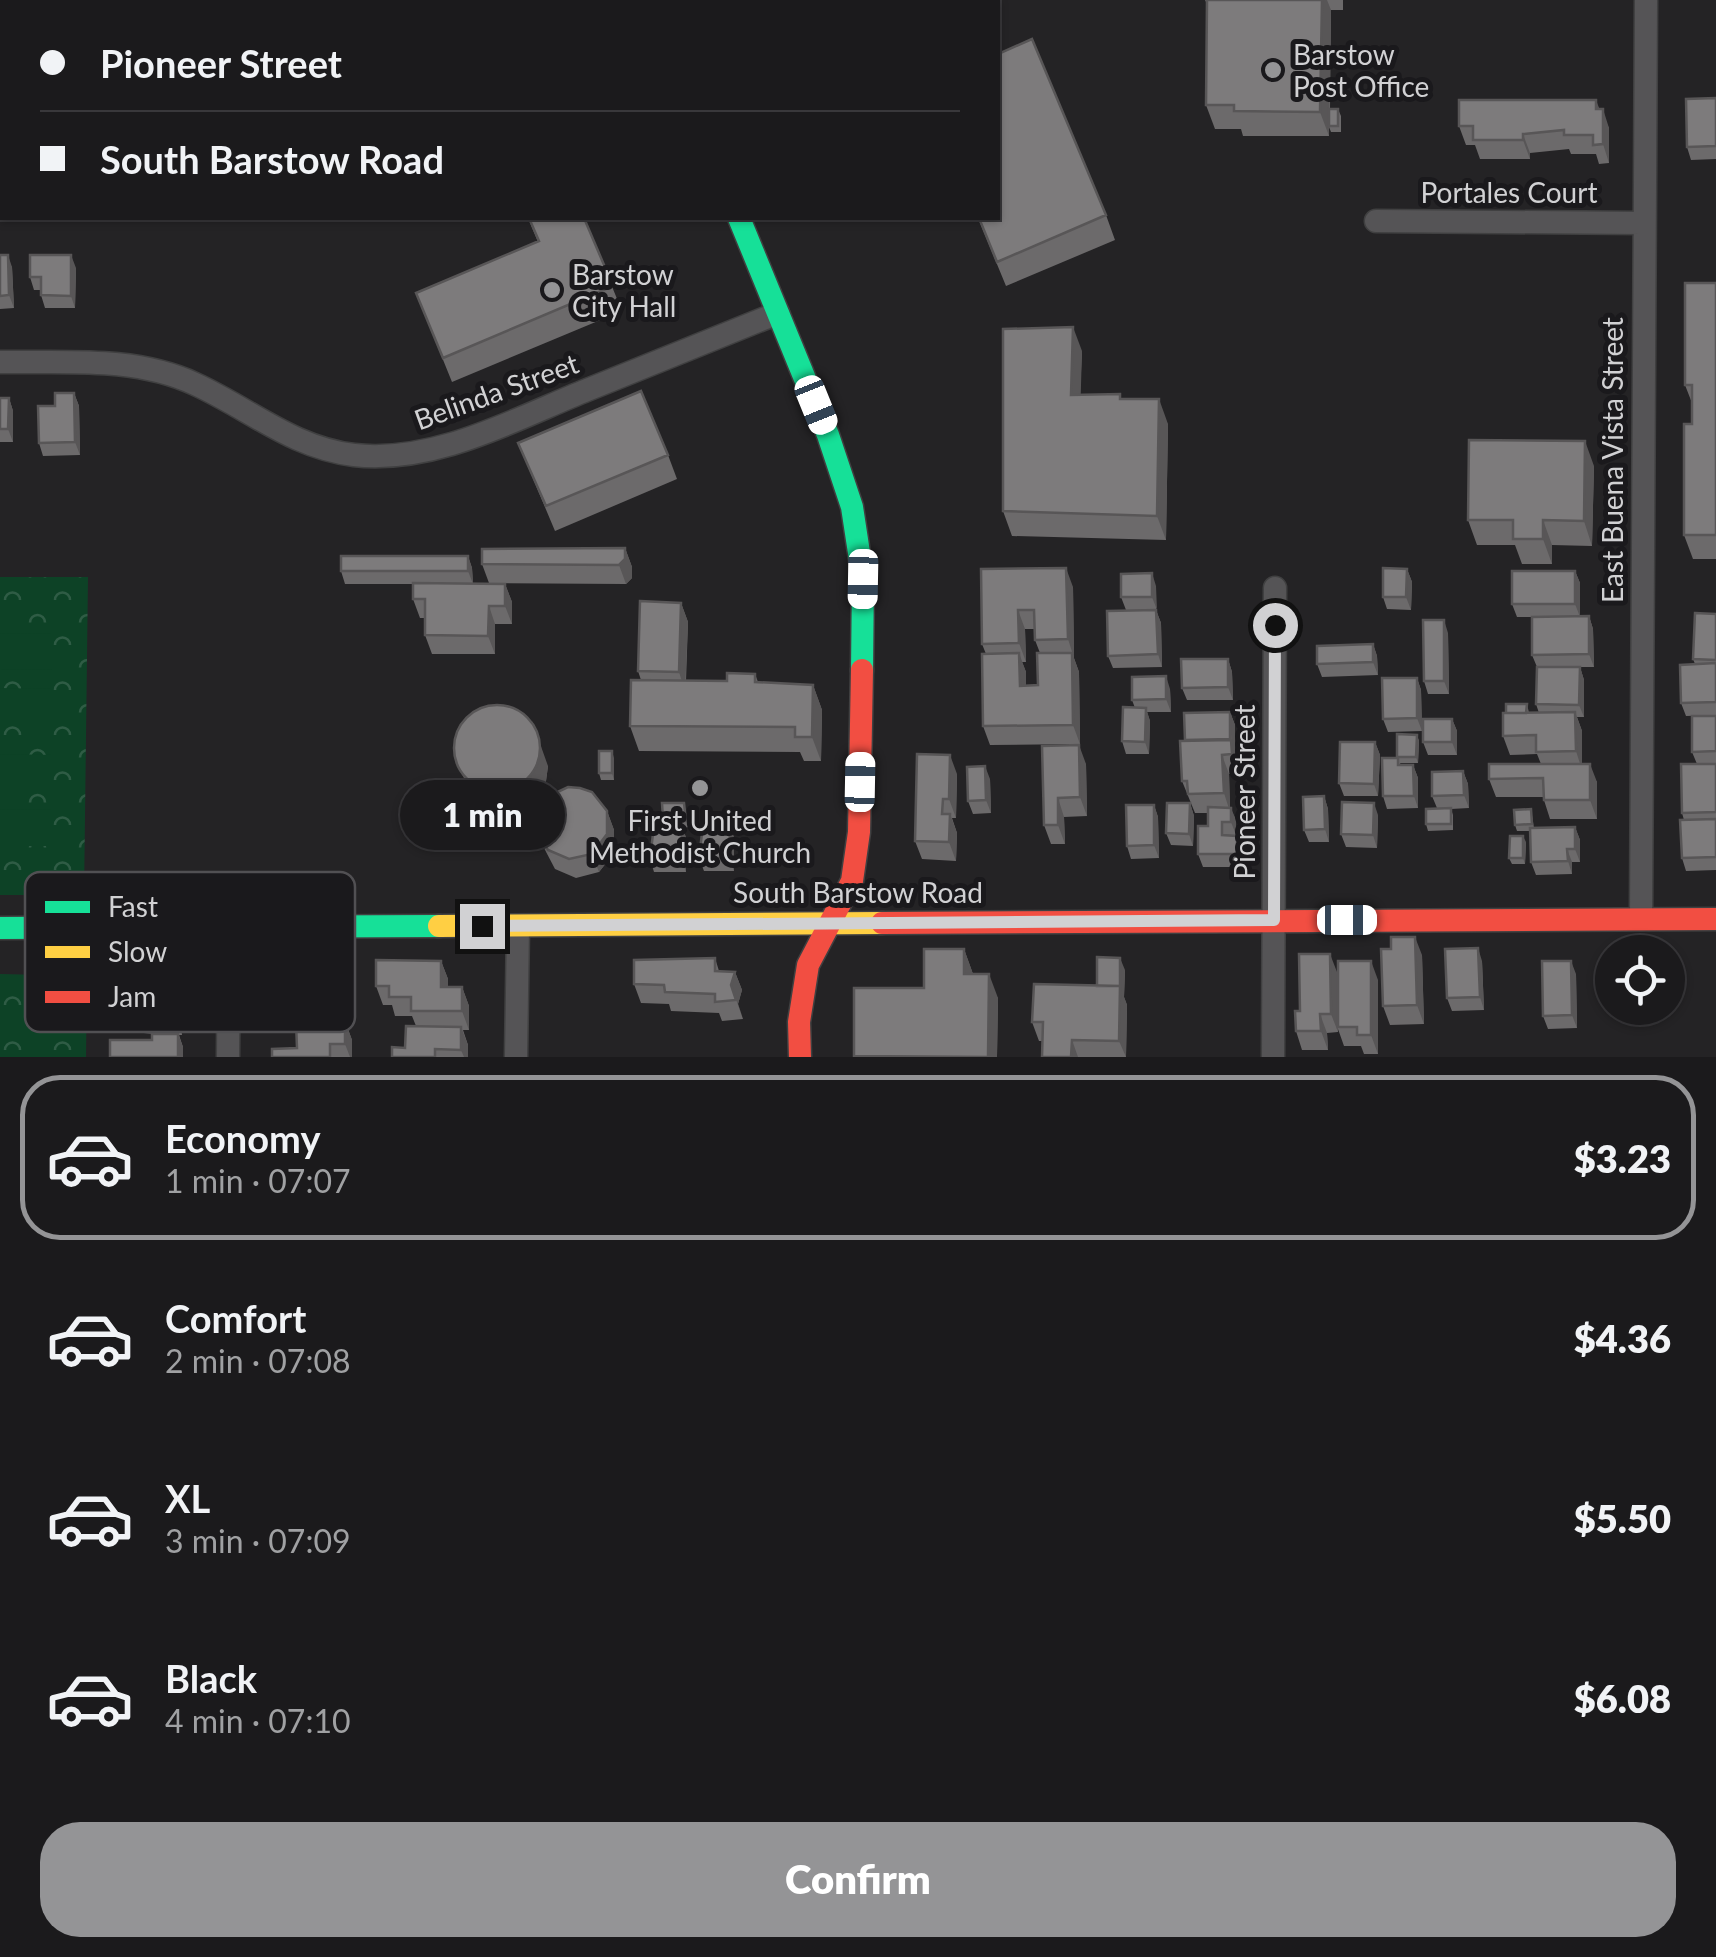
<!DOCTYPE html>
<meta charset="utf-8">
<style>
:root{--surface:#1b1a1c;--page:#242325;--text:#f1f3f6;--muted:#a0a1a3;--line:#39383b;--accent:#949496}
body{margin:0;font-family:Lato,sans-serif;background:var(--page);color:var(--text);height:100vh;display:flex;flex-direction:column;font-size:38px;white-space:nowrap}
*{box-sizing:border-box;margin:0}
p{font-size:32px;color:var(--muted)}
.icon{flex:none;width:55px;height:55px;fill:none;stroke:currentColor;stroke-width:2;stroke-linecap:round;stroke-linejoin:round}
.map{position:relative;height:1057px;overflow:hidden}
.drawer{display:flex;flex-direction:column;background:var(--surface);flex:1}
.drawer>*{flex:none}
.hud{position:absolute;left:0px;top:0px;width:1000px;height:220px;box-shadow:0 2px 8px #0004,0 0 0 2px var(--line);display:grid;align-content:center;height:220px;padding:0 40px;background:var(--surface)}
.tools{position:absolute;left:1595px;top:935px;display:grid;gap:20px}
.tools a{display:grid;place-items:center;width:90px;height:90px;border-radius:50%;background:var(--surface);box-shadow:0 2px 8px #0004,0 0 0 2px var(--line);font-size:50px}
.end{position:absolute;width:45px;height:45px;margin:-22px;border:12px solid #d1d1d3;background:#111;box-shadow:0 0 0 5px #111}
.from{border-radius:50%}
.bubble{position:absolute;height:70px;border-radius:35px;background:var(--surface);box-shadow:0 2px 8px #0004,0 0 0 2px var(--line);font-size:32px;font-weight:800;line-height:70px;text-align:center}
.car{position:absolute;width:30px;height:60px;margin:-30px -15px;border-radius:12px;box-shadow:0 0 8px 2px #0007;background:linear-gradient(#fff 24%,#345 0 40%,#fff 0 76%,#345 0 86%,#fff 0)}
.hud b{display:flex;align-items:center;gap:35px;height:95px;font-size:38px}
.hud b+b{border-top:2px solid var(--line)}
.hud i{width:25px;height:25px;background:var(--text)}
ul{padding:18px 0 0;list-style:none}
li{display:flex;align-items:center;gap:30px;height:165px;margin:0 20px 15px;padding:0 20px;border:5px solid transparent;border-radius:40px}
li div{flex:1}
li b{display:block;font-size:38px}
li em{font-style:normal;font-weight:800}
li.on{border-color:var(--accent)}
li>.icon{width:90px;height:90px;stroke-width:1.5}
.cta{display:flex;gap:20px;margin-top:auto;padding:20px 40px}
.cta a{flex:1;height:115px;border-radius:40px;background:var(--accent);color:#fff;font-size:40px;font-weight:800;line-height:115px;text-align:center}
.map>svg:first-child{display:block}
.park{fill:url(#park-crowns)}
.garden{fill:#0d4226}
.lines{fill:none;stroke-linecap:round;stroke-linejoin:round}
.street-casing{stroke:#404041;stroke-width:25}
.fast-casing{stroke:#404041;stroke-width:25}
.slow-casing{stroke:#404041;stroke-width:25}
.jam-casing{stroke:#404041;stroke-width:25}
.street{stroke:#555456;stroke-width:22}
.fast{stroke:#16e098;stroke-width:22}
.slow{stroke:#ffcf43;stroke-width:22}
.jam{stroke:#f24e42;stroke-width:22}
.wall{fill:#6c6a6b;fill-rule:evenodd}
.shaded-wall{fill:#585657}
.building{fill:#7d7b7c;stroke:#585657;stroke-width:2.5}
.route{stroke:#d1d1d3;stroke-width:12}
.poi-dot{fill:#949496;stroke:#1a191c;stroke-width:4}
.labels{text-anchor:middle;dominant-baseline:central;stroke-width:10;stroke-linejoin:round;paint-order:stroke}
.poi-label{font-size:28px;fill:#d1d1d3;stroke:#1a191c;text-anchor:start}
.street-label{font-size:28px;fill:#d1d1d3;stroke:#1a191c}
.key{fill:#1a191c;stroke:#515053;stroke-width:2.5}
.key-label{font-size:28px;fill:#d1d1d3}
</style>
<div class="map">
<svg width="1716" height="1057" viewBox="0 0 1716 1057">
<defs>
<pattern id="park-crowns" width="20" height="18" patternUnits="userSpaceOnUse" patternTransform="scale(2.5)"><rect width="20" height="18" fill="#0d4226"/><path d="M2 6a3 3 0 1 1 6 0M12 15a3 3 0 1 1 6 0" fill="none" stroke="#2f5c45"/></pattern>
</defs>
<rect width="100%" height="100%" fill="#242325"/>
<!-- park -->
<path class="park" d="M0 577H88L84 895H0Z
M0 974 87 976 86 1057H0Z"/>
<!-- garden -->
<path class="garden" d="M0 633 52 634V670L0 669Z
M0 688 52 689V725H0Z
M0 754 52 755V791H0Z
M0 809 52 810V846H0Z"/>
<g class="lines">
<defs>
<path id="street" d="M0 34H2
M1376 221 1642 223
M0 362C65 363 135 356 195 384 250 409 293 448 354 455 435 464 515 419 587 390 651 364 715 339 778 313
M1641 919 1646 0
M228 1057 229 928
M516 1057 518 926
M1273 1057 1275 588"/>
<path id="fast" d="M649 0 650 2
M739 218 828 435 852 507 863 579 862 670
M0 928 439 926"/>
<path id="slow" d="M439 926 882 923"/>
<path id="jam" d="M882 923 1716 919
M800 1057 799 1022 808 965 852 881 859 832 862 670"/>
</defs>
<!-- street casing -->
<use href="#street" class="street-casing"/>
<!-- fast casing -->
<use href="#fast" class="fast-casing"/>
<!-- slow casing -->
<use href="#slow" class="slow-casing"/>
<!-- jam casing -->
<use href="#jam" class="jam-casing"/>
<!-- street -->
<use href="#street" class="street"/>
<!-- fast -->
<use href="#fast" class="fast"/>
<!-- slow -->
<use href="#slow" class="slow"/>
<!-- jam -->
<use href="#jam" class="jam"/>
</g>
<!-- wall -->
<path class="wall" d="M1205 0H1343V10H1331L1330 109H1338L1341 116V132H1331L1329 127V136H1243L1241 129H1215L1206 105 1207 4Z
M1716 98V159L1691 160 1687 147Z
M1599 109 1609 128V163L1599 164 1596 154H1571L1569 149 1530 153V159H1480L1475 145H1466L1459 126Z
M1106 215 1115 240 1006 286 978 218Z
M528 218H584L622 311 452 382 416 293 538 242Z
M0 255 12 267 14 308 0 309Z
M76 268 75 308H45L41 295V290H34L30 277Z
M1716 283V559H1693L1684 535 1692 424V403L1685 385Z
M1082 351 1080 394 1122 399 1168 424 1166 540 1012 536 1003 511Z
M74 393 79 406 80 455 43 456 39 443 55 406Z
M0 398H9L13 411V442H0Z
M518 443 668 455 677 479 555 531Z
M1594 466 1592 546 1552 545V564H1522L1515 545H1477L1468 520Z
M625 548 632 567V578L626 584 489 583 482 564Z
M468 556 472 568 473 584H505L512 602V624H495V654H432L425 635V618H420L413 599V584H345L341 571Z
M981 569 1073 587 1074 658 1079 672 1080 744 990 745 983 726 986 654 982 644ZM1025 629H1034L1035 640 1040 653 1038 685H1026V672L1022 662H1026Z
M1407 569 1412 582 1411 610 1387 609 1383 597Z
M1575 571 1580 583V616H1589L1593 629 1594 667H1578H1580L1584 680V717H1577L1582 731V764L1597 782V819H1550L1543 797H1496L1489 779 1541 764 1537 754 1510 755 1503 736 1506 713 1527 704 1529 713H1539L1536 704 1537 667 1532 655V617H1517L1512 604Z
M1156 586V610L1161 623 1162 667 1113 668 1108 656 1126 610 1121 597Z
M681 603 688 622 686 681H727L755 674 758 682 813 685 822 710 821 761H804L800 752 639 751 630 726 641 680 638 671Z
M1716 614V715L1686 716 1681 703 1695 664 1693 659Z
M1448 633 1449 694H1428L1424 681Z
M1373 644 1377 656 1378 675 1322 677 1317 664Z
M1228 659 1232 672 1233 700H1187L1182 688Z
M1417 678 1421 690 1422 731 1388 732 1383 719Z
M1170 689 1171 712H1147L1150 721 1149 754H1126L1122 741 1135 708 1132 700Z
M1230 712 1235 725V750L1238 759 1239 773 1229 774 1230 808 1236 820V835L1242 848V867H1203L1198 854 1208 826V813H1195L1182 781 1185 740Z
M1716 716V870L1686 871 1682 858 1684 820 1682 813 1697 764 1692 752Z
M1452 719 1457 731V755H1428L1423 742Z
M1417 735 1419 741 1418 763H1400L1401 765H1413L1418 778V808L1387 809 1383 796 1397 757Z
M1375 742 1380 755 1378 796H1344L1339 783Z
M1042 746 1086 764 1087 816 1064 817 1065 844H1051L1044 825Z
M454 754 548 766 546 781 539 794 514 809 486 806 474 798 461 772Z
M614 758V780H601L599 773Z
M1463 771 1468 784 1469 808 1451 809 1453 815V830L1428 831 1426 824 1437 808 1432 796Z
M957 774 956 818H952L957 833 956 861 922 859 915 841Z
M990 779 991 813 973 814 968 801Z
M1324 796 1328 809 1329 842H1309L1304 830Z
M684 803 689 827 683 828 686 838V872H654L650 859 665 825 663 819Z
M1190 803 1194 816 1193 846 1171 845 1166 833Z
M1154 805 1158 817 1159 858 1131 859 1127 846Z
M1531 809 1534 828 1575 827 1580 840V862H1572V874L1536 875 1531 862 1530 831H1517L1515 825Z
M607 811 614 830V853L599 872 576 878 555 869 544 848 537 830Z
M1378 815 1377 848 1346 847 1341 834Z
M730 825 734 838V871H704L699 858Z
M1526 842 1525 864H1512L1509 858Z
M964 949 973 974 998 998 997 1057H854V1056Z
M1422 955 1424 1024 1390 1025 1383 1006Z
M340 958 347 976 348 1002H338V1022L345 1021 352 1040V1057H272L297 1048 296 1031H281L274 1012 296 986Z
M715 958 719 971 735 972 742 990 738 1004 743 1019 722 1021 719 1013 671 1011 669 1004 641 1003 634 984Z
M441 961 448 979V987H462L469 1006V1030H463L468 1045V1057H392L405 1048 416 1026 412 1016H395L392 1005H383L376 986Z
M1482 961 1484 1010 1452 1011 1447 998Z
M1125 970 1124 997 1127 1005 1126 1057H1042L1043 1041H1039L1032 1022Z
M1337 972 1378 980V1054H1364L1361 1046H1344L1338 1029V1032L1327 1033 1328 1050H1302L1296 1031 1300 1011Z
M1576 974 1577 1028 1548 1029 1543 1016Z
M163 986 164 998 182 1011V1035H179L183 1047V1057L152 1040 155 1034 132 1032 128 1019V1012H119L114 1000Z"/>
<!-- shaded-wall -->
<path class="shaded-wall" d="M1322 0H1327L1331 10 1329 136 1320 112Z
M1596 100 1603 118V109L1609 128V163L1603 144 1596 109Z
M1523 134 1530 153V159L1523 140Z
M8 255 12 267 14 308 9 295Z
M71 255 76 268 75 308 71 296Z
M1073 327 1082 351 1080 419 1071 395Z
M74 393 79 406 80 455 75 442Z
M9 398 13 411V442L8 429Z
M1159 399 1168 424 1166 540 1157 516Z
M1585 441 1594 466 1592 546 1584 521Z
M1543 520 1552 545V564L1543 539Z
M625 548 632 567V578L626 584 619 565Z
M468 556 472 568 473 584 468 571Z
M1066 568 1073 587 1074 658 1068 639Z
M1407 569 1412 582 1411 610 1406 597Z
M1575 571 1580 583V617L1575 604Z
M1152 573 1156 586 1157 610 1152 597Z
M505 584 512 602V624L505 606Z
M681 603 688 622 685 691 679 672Z
M489 606 495 624V654L488 636Z
M1018 610 1025 629 1026 662 1019 643Z
M1156 610 1161 623 1162 667 1158 654Z
M1589 616 1593 629 1594 667 1589 654Z
M1444 620 1448 633 1449 694 1444 681Z
M1373 644 1377 656 1378 675 1373 662Z
M1019 653 1026 672V704L1020 686Z
M1072 653 1079 672 1080 744 1073 725Z
M1228 659 1232 672 1233 700 1228 687Z
M1580 667 1584 680V717L1579 705Z
M1166 676 1170 689 1171 712 1166 699Z
M1417 678 1421 690 1422 731 1417 718Z
M813 685 822 710 821 761 812 737Z
M1146 708 1150 721 1149 754 1145 742Z
M1230 712 1235 725V750L1238 759 1239 773 1232 754Z
M1575 712 1582 731V770L1576 751Z
M1452 719 1457 731V755L1452 742Z
M532 721 548 766 546 781 539 794 514 809 507 790Z
M1417 735 1419 741 1418 763 1416 757Z
M1375 742 1380 755 1378 796 1374 784Z
M1079 745 1086 764 1087 816 1080 797Z
M612 751 614 758V780L612 773Z
M950 755 957 774 956 818 949 799Z
M1222 755 1229 774 1230 812 1224 793Z
M1590 764 1597 782V819L1590 800Z
M1413 765 1418 778V808L1414 796Z
M985 766 990 779 991 813 986 800Z
M1463 771 1468 784 1469 808 1464 795Z
M1324 796 1328 809 1329 842 1325 829Z
M1058 798 1064 817 1065 844 1058 825Z
M1190 803 1194 816 1193 846 1189 834Z
M1374 803 1378 815 1377 848 1373 835Z
M1154 805 1158 817 1159 858 1154 845Z
M1231 808 1236 820V835L1231 822Z
M607 811 614 830V853L599 872 592 854Z
M950 814 957 833 956 861 949 842Z
M682 825 686 838V872L682 859Z
M730 825 734 838V871L729 858Z
M1575 827 1580 840V862L1575 849Z
M1237 836 1242 848V867L1237 854Z
M1523 836 1526 842 1525 864 1523 858Z
M1567 849 1572 862V874L1568 861Z
M1415 937 1422 955 1424 1024 1417 1005Z
M1478 948 1482 961 1484 1010 1480 997Z
M964 949 973 974H964Z
M1330 954 1337 972 1338 1032 1331 1014Z
M340 958 347 976 348 1002 341 983Z
M1120 958 1125 970 1124 997 1127 1005 1126 1057 1119 1041Z
M441 961 448 979V1006L441 987Z
M1371 961 1378 980V1054L1371 1035Z
M1571 961 1576 974 1577 1028 1572 1015Z
M735 972 742 990 738 1004 743 1019 731 985Z
M158 973 163 986 164 1010 159 998Z
M989 974 998 998 997 1057H988Z
M331 983 338 1002V1023L331 1004Z
M462 987 469 1006V1030L462 1011Z
M178 998 182 1011V1035L177 1023Z
M1320 1014 1327 1033 1328 1050 1321 1031Z
M345 1021 352 1040V1057H350L345 1044Z
M461 1027 468 1045V1057H464L461 1050Z
M178 1034 183 1047V1057H178Z
M1072 1040 1078 1057H1071Z"/>
<!-- building -->
<path class="building" d="M1207 0H1322L1320 112 1234 111V105H1206Z
M1032 39 1106 215 997 262 979 218H998V54Z
M0 63H2V124V101H0Z
M1716 98V146L1687 147 1686 99Z
M1459 100H1596V109H1603V144L1593 145V135H1564V130L1523 134V140H1473V126H1459Z
M1329 109H1338V126H1329Z
M529 218H584L613 286 443 358 416 293 539 241Z
M0 255H8L9 295 0 296Z
M30 255H71V296L41 295V277H30Z
M1685 283H1716V535H1684V424H1692V385H1685Z
M1073 327 1071 395 1120 394V399H1159L1157 516 1003 511V329Z
M641 391 668 455 546 506 518 443Z
M55 393H74L75 442 39 443 38 406H55Z
M0 398H9L8 429H0Z
M1469 440 1585 441 1584 521 1543 520V539H1513V520H1468Z
M625 548V559L619 565 482 564V549Z
M341 556H468V571H341Z
M1066 568 1068 639 1035 640 1034 610H1018L1019 643 982 644 981 569Z
M1383 568 1407 569 1406 597H1383Z
M1512 571H1575V604H1512Z
M1152 573V597H1121V574Z
M413 583 505 584V606H489L488 636 425 635V599H413Z
M640 601 681 603 679 672 638 671Z
M1156 610 1158 654 1108 656 1107 611Z
M1695 613 1716 614V660L1693 659Z
M1589 616V654L1532 655V617Z
M1423 620H1444V681H1424Z
M1373 644V662L1317 664V646Z
M1019 653 1020 686 1038 685 1037 653H1072L1073 725 983 726 982 654Z
M1181 659H1228V687L1182 688Z
M1716 663V702L1681 703 1680 665Z
M1537 667H1580L1579 705 1536 704Z
M727 673 755 674V682L813 685 812 737H795V727L630 726 631 680 727 681Z
M1166 676V699L1132 700V677Z
M1382 678H1417V718L1383 719Z
M1506 704H1527L1526 713H1506Z
M454 748a43 43 0 1 1 86 0a43 43 0 1 1-86 0Z
M1123 707 1146 708 1145 742 1122 741Z
M1230 712V739L1185 740 1184 713Z
M1575 712 1576 751 1536 752V735L1503 736V713Z
M1692 716H1716V751L1692 752Z
M1423 719H1452V742H1423Z
M1397 734 1417 735 1416 757H1397Z
M1231 740 1232 754 1222 755 1224 793 1188 794 1187 781H1182L1180 741Z
M1340 742H1375L1374 784 1339 783Z
M1079 745 1080 797 1058 798V825H1044L1042 746Z
M599 751H612V773H599Z
M917 754 950 755 949 799H943L942 814H950L949 842 915 841Z
M1382 758H1398V765H1413L1414 796H1383Z
M1489 764H1590V800H1544L1543 778 1489 779Z
M1681 764H1716V812L1682 813Z
M985 766 986 800 968 801 967 767Z
M1463 771 1464 795 1432 796V772Z
M568 787 580 788 592 792 607 811V834L592 854 569 859 548 850 537 830V818L547 797Z
M1324 796 1325 829 1304 830 1303 797Z
M1342 802 1374 803 1373 835 1341 834Z
M662 803H684L686 821H678V818L663 819Z
M1167 803H1190L1189 834 1166 833Z
M1126 805H1154V845L1127 846Z
M1208 807 1231 808V822H1222V835L1237 836V854H1198V826H1208Z
M1451 808V824H1426V809Z
M1531 809 1532 824 1515 825 1514 810Z
M1716 819V857L1682 858 1680 820Z
M654 825H682V859H650Z
M703 825H730L729 858H699Z
M1575 827V849H1567L1568 861 1531 862 1530 828Z
M1510 836H1523V858H1509Z
M1391 937H1415L1417 1005 1383 1006 1381 949H1391Z
M1478 948 1480 997 1447 998 1445 949Z
M924 949H964V974H989L988 1057 854 1056V988H924Z
M1299 954H1330L1331 1014H1320L1321 1031H1296L1295 1011H1300Z
M1097 957 1120 958V986H1097Z
M715 958V971L735 972 731 985 736 1000 715 1002V994L665 992 664 985 634 984V960Z
M376 960 441 961V987H462V1011H411V997H389V986H376Z
M1338 961H1371V1035H1357V1027H1338Z
M1542 961H1571L1572 1015 1543 1016Z
M1034 984 1120 986 1119 1041 1072 1040 1071 1057H1042L1043 1022H1032Z
M345 1021V1044H330V1057H272V1049L297 1048 296 1022Z
M406 1026 461 1027V1050L435 1049V1057H392V1047L405 1048Z
M152 1034H178V1057H110V1040H152Z"/>
<g class="lines">
<!-- route -->
<path class="route" d="M482 926 1274 920 1275 625"/>
</g>
<!-- markers -->
<g class="poi-dot">
<circle cx="1273" cy="70" r="10"/>
<circle cx="552" cy="290" r="10"/>
<circle cx="700" cy="788" r="10"/>
</g>
<g class="labels">
<!-- poi labels -->
<g class="poi-label">
<text x="1293" y="54">Barstow<tspan x="1293" dy="32">Post Office</tspan></text>
<text x="572" y="274">Barstow<tspan x="572" dy="32">City Hall</tspan></text>
<text x="700" y="820" text-anchor="middle">First United<tspan x="700" dy="32">Methodist Church</tspan></text>
</g>
<!-- street labels -->
<g class="street-label">
<text x="1509" y="192">Portales Court</text>
<text transform="translate(496 391) rotate(-20)">Belinda Street</text>
<text transform="translate(1612 460) rotate(-90)">East Buena Vista Street</text>
<text transform="translate(1244 792) rotate(-90)">Pioneer Street</text>
<text x="858" y="892">South Barstow Road</text>
</g>
</g>
<!-- legend -->
<rect x="25" y="872" width="330" height="160" rx="15" class="key"/>
<rect x="45" y="901" width="45" height="12" fill="#16e098"/>
<rect x="45" y="946" width="45" height="12" fill="#ffcf43"/>
<rect x="45" y="991" width="45" height="12" fill="#f24e42"/>
<g class="key-label">
<text x="108" y="917">Fast</text>
<text x="108" y="962">Slow</text>
<text x="108" y="1007">Jam</text>
</g>
</svg>
<div class="tools">
<a><svg class="icon" aria-label="locate" viewBox="0 0 24 24"><circle cx="12" cy="12" r="6"/><path d="M12 2v4M12 18v4M2 12h4M18 12h4"/></svg></a>
</div>
<i class="end from" style="left:1275px;top:625px"></i>
<i class="end" style="left:482px;top:926px"></i>
<div class="bubble" style="left:400px;top:780px;width:165px">1 min</div>
<i class="car" style="left:816px;top:405px;rotate:158deg"></i>
<i class="car" style="left:863px;top:579px;rotate:181deg"></i>
<i class="car" style="left:860px;top:782px;rotate:1deg"></i>
<i class="car" style="left:1347px;top:920px;rotate:90deg"></i>
<div class="hud">
<b><i class="from"></i>Pioneer Street</b>
<b><i></i>South Barstow Road</b>
</div>
</div>
<section class="drawer">
<ul>
<li class="on"><svg class="icon" aria-label="car" viewBox="0 0 24 24"><path d="M5 17H2v-5l4-1 3-4h7l3 4 3 1v5h-3M9 17h6M6 11h13"/><circle cx="7" cy="17" r="2"/><circle cx="17" cy="17" r="2"/></svg><div><b>Economy</b><p>1 min · 07:07</p></div><em>$3.23</em></li>
<li><svg class="icon" aria-label="car" viewBox="0 0 24 24"><path d="M5 17H2v-5l4-1 3-4h7l3 4 3 1v5h-3M9 17h6M6 11h13"/><circle cx="7" cy="17" r="2"/><circle cx="17" cy="17" r="2"/></svg><div><b>Comfort</b><p>2 min · 07:08</p></div><em>$4.36</em></li>
<li><svg class="icon" aria-label="car" viewBox="0 0 24 24"><path d="M5 17H2v-5l4-1 3-4h7l3 4 3 1v5h-3M9 17h6M6 11h13"/><circle cx="7" cy="17" r="2"/><circle cx="17" cy="17" r="2"/></svg><div><b>XL</b><p>3 min · 07:09</p></div><em>$5.50</em></li>
<li><svg class="icon" aria-label="car" viewBox="0 0 24 24"><path d="M5 17H2v-5l4-1 3-4h7l3 4 3 1v5h-3M9 17h6M6 11h13"/><circle cx="7" cy="17" r="2"/><circle cx="17" cy="17" r="2"/></svg><div><b>Black</b><p>4 min · 07:10</p></div><em>$6.08</em></li>
</ul>
<div class="cta"><a>Confirm</a></div>
</section>
